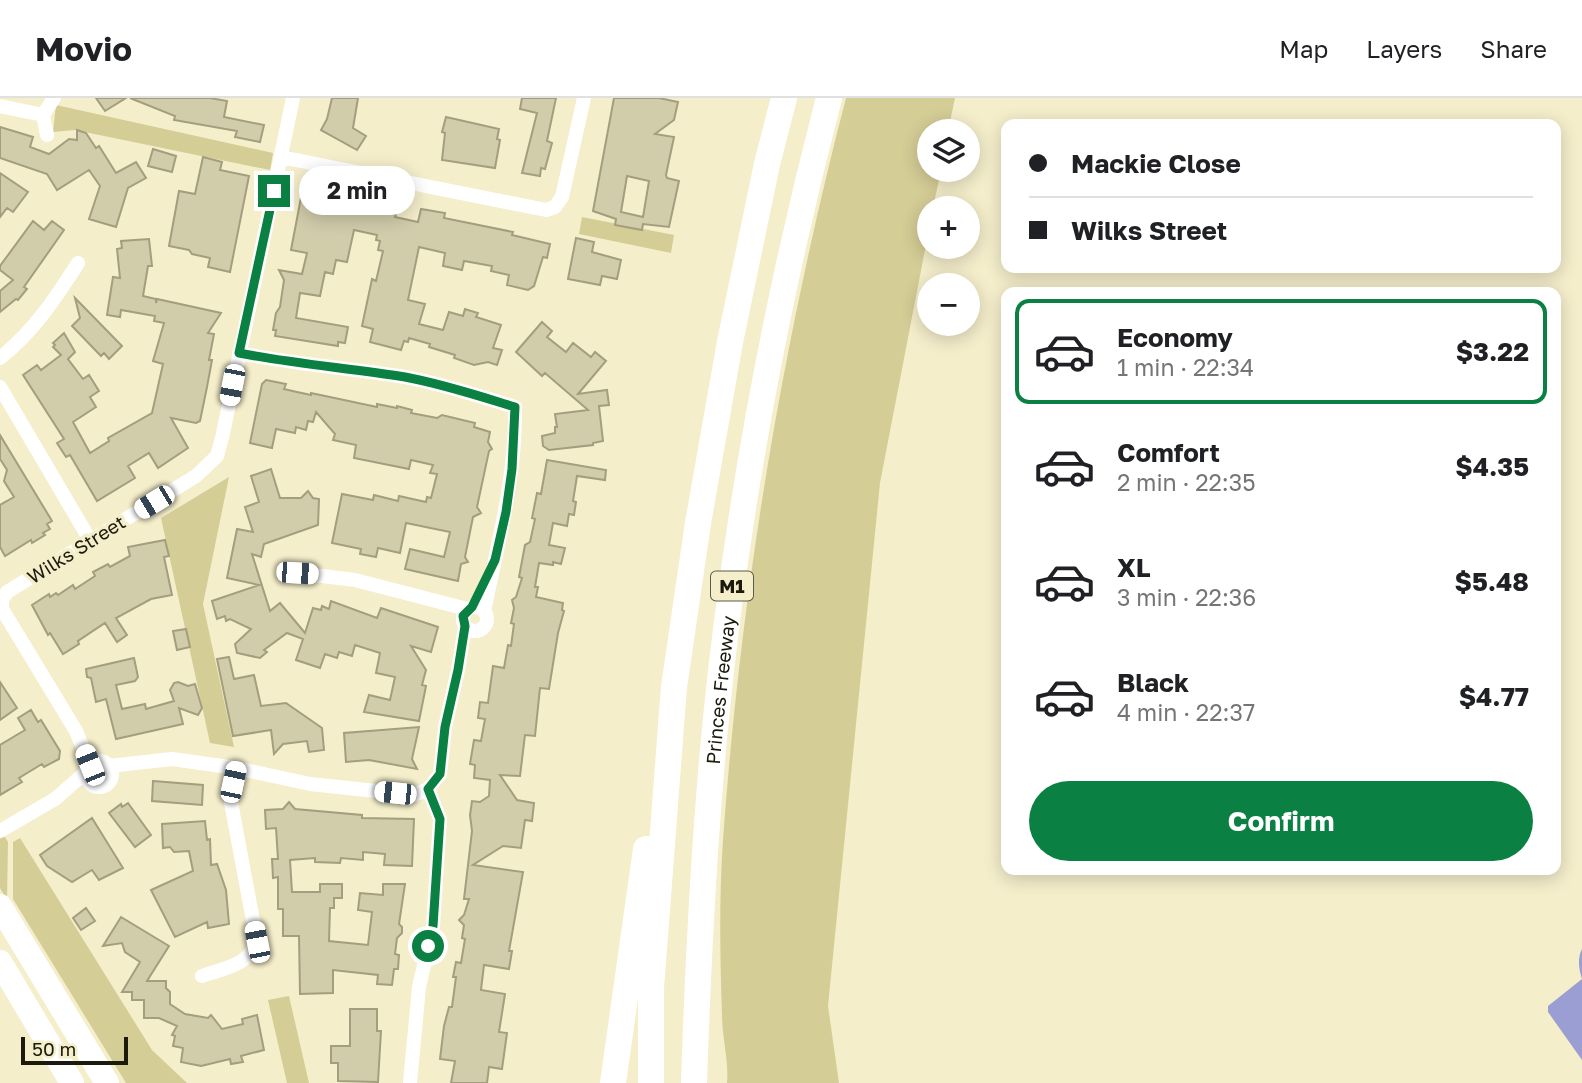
<!DOCTYPE html>
<meta charset="utf-8">
<style>
:root{--surface:#fff;--page:#f6f6f6;--text:#202124;--muted:#757577;--line:#e0e0e0;--accent:#0b8043}
body{margin:0;font-family:"Golos Text",sans-serif;background:var(--page);color:var(--text);height:100vh;display:flex;flex-direction:column;font-size:26px;white-space:nowrap}
*{box-sizing:border-box;margin:0}
p{font-size:23px;color:var(--muted)}
.icon{flex:none;width:38px;height:38px;fill:none;stroke:currentColor;stroke-width:2;stroke-linecap:round;stroke-linejoin:round}
.map{position:relative;flex:1;overflow:hidden}
.drawer{position:absolute;left:1001px;top:189px;width:560px;height:588px;display:flex;flex-direction:column;background:var(--surface);border-radius:14px;box-shadow:0 4px 18px #0003}
.drawer>*{flex:none}
.hud{position:absolute;left:1001px;top:21px;width:560px;height:154px;border-radius:14px;box-shadow:0 4px 18px #0003;display:grid;align-content:center;height:154px;padding:0 28px;background:var(--surface)}
.controls{position:absolute;left:917px;top:21px;display:grid;gap:14px}
.controls a{display:grid;place-items:center;width:63px;height:63px;border-radius:50%;background:var(--surface);box-shadow:0 4px 18px #0003;font-size:35px}
.scale{position:absolute;left:21px;bottom:18px;width:107px;box-sizing:border-box;padding-left:7px;border:4px solid #1c1a0d;border-top:0;font-size:19px;line-height:24px;white-space:nowrap;color:#1c1a0d;-webkit-text-stroke:5px #f4eecb;paint-order:stroke}
.end{position:absolute;width:32px;height:32px;margin:-16px;border:9px solid #0b8043;background:#fff;box-shadow:0 0 0 4px #fff}
.from{border-radius:50%}
.bubble{position:absolute;height:49px;border-radius:24px;background:var(--surface);box-shadow:0 4px 18px #0003;font-size:23px;font-weight:700;line-height:49px;text-align:center}
.car{position:absolute;width:21px;height:42px;margin:-21px -10px;border-radius:9px;box-shadow:0 0 5px 2px #0007;background:linear-gradient(#fff 24%,#345 0 40%,#fff 0 76%,#345 0 86%,#fff 0)}
.hud b{display:flex;align-items:center;gap:24px;height:66px;font-size:26px}
.hud b+b{border-top:2px solid var(--line)}
.hud i{width:18px;height:18px;background:var(--text)}
ul{padding:12px 0 0;list-style:none}
li{display:flex;align-items:center;gap:21px;height:105px;margin:0 14px 10px;padding:0 14px;border:4px solid transparent;border-radius:14px}
li div{flex:1}
li b{display:block;font-size:26px}
li em{font-style:normal;font-weight:700}
li.on{border-color:var(--accent)}
li>.icon{width:63px;height:63px;stroke-width:1.5}
.cta{display:flex;gap:14px;margin-top:auto;padding:14px 28px}
.cta a{flex:1;height:80px;border-radius:42px;background:var(--accent);color:#fff;font-size:28px;font-weight:700;line-height:80px;text-align:center}
header{display:flex;align-items:center;gap:42px;box-sizing:border-box;height:98px;padding:0 35px;background:var(--surface);border-bottom:2px solid var(--line)}
header strong{font-size:33px}
nav{display:flex;gap:38px;margin-inline-start:auto;font-size:24px}
.map>svg:first-child{display:block}
.green{fill:#d5cd96}
.water{fill:#9a9ed2}
.building{fill:#d1ccaa;stroke:#a39e7d;stroke-width:2;fill-rule:evenodd}
.lines{fill:none;stroke-linecap:round;stroke-linejoin:round}
.minor{stroke:#fff;stroke-width:14}
.trunk{stroke:#fff;stroke-width:24}
.motorway{stroke:#fff;stroke-width:26}
.route{stroke:#0b8043;stroke-width:9}
.labels{text-anchor:middle;dominant-baseline:central;stroke-width:7;stroke-linejoin:round;paint-order:stroke}
.shield{fill:#f4eecb;stroke:#5d5a46;stroke-width:2}
.shield-label{font-size:18px;font-weight:bold;fill:#1c1a0d}
.street-label{font-size:19px;fill:#1c1a0d;stroke:#f4eecb}
</style>
<header>
<strong>Movio</strong>
<nav><a>Map</a><a>Layers</a><a>Share</a></nav>
</header>
<div class="map">
<svg width="1582" height="985" viewBox="0 0 1582 985">
<rect width="100%" height="100%" fill="#f4eecb"/>
<!-- green -->
<path class="green" d="M846 0H955L948 33H929V72H941L933 110H929V131L880 385 828 908 839 985H727C729 964 722 939 722 917 720 858 719 800 723 742 741 492 783 242 846 0Z
M56 7 273 55 270 72 75 32 53 34Z
M582 119 674 137 671 155 579 136Z
M229 379 203 506 234 649 210 645 161 420Z
M4 738 8 744 7 802 0 790V741Z
M20 740 152 952 187 985H126L13 801V744Z
M289 898 309 985H287L268 902Z"/>
<!-- water -->
<path class="water" d="M1582 851V962L1548 914V908L1582 881C1579 871 1577 861 1582 851Z"/>
<!-- building -->
<path class="building" d="M96 0H126L105 13Z
M130 0H210L227 3 224 19 264 27 260 44 235 39 237 33 174 22 175 18Z
M332 0H358L353 30 366 38 357 52 321 32 327 21Z
M522 0H556L547 43 552 45 545 71 541 70 540 78 522 75 537 15 520 11Z
M614 0H659L678 4 674 22 655 36 674 39 666 77 667 80 679 83 669 129 643 126 642 132 615 127 616 121 593 113ZM627 78 649 83 643 119 621 114Z
M446 19 499 31 497 41 500 42 495 70 442 62 445 35 442 34Z
M0 29 33 39 30 49 49 56 69 41 77 42V32L86 35 96 50 99 48 116 75 136 64 146 80 128 90 116 129 89 121 100 88 89 72 57 92 47 76 0 60Z
M153 51 176 58 172 74 148 68Z
M203 59 222 64 220 72 249 78 230 174 208 169 210 160 192 156 189 152 169 148 179 93 195 96Z
M0 75 28 94 13 114 7 110 0 119Z
M303 89 321 93V96L371 107 370 113 396 116 395 119 418 124 421 111 445 115 444 120 513 134 512 137 550 146 547 160 543 159 534 188 528 192 507 187 509 177 491 173 492 168 464 163 462 172 443 168 445 155 419 149 408 202 425 206 419 226 443 232 449 214 463 218 465 211 478 215 476 219 501 227 493 250 502 252 497 267 488 264 474 267 454 260 455 257 429 249 430 246 409 240 408 244 404 243 401 252 370 244 373 231 362 228 372 181 376 183 383 153 378 152 380 143 376 142 377 137 354 132 347 164 336 162 333 176 325 174 320 198 300 195 296 220 348 229 345 245 338 244V248L275 238 276 232H273L276 215 280 209 284 182 279 172 302 176 307 155 291 152Z
M33 123 44 132 52 123 64 132 24 189 27 191 18 202 16 201 0 214V193L13 182 0 172V168Z
M576 140 594 144 592 154 621 162 617 181 602 178 600 187 568 181Z
M149 141 152 168H148L143 198 156 201V205L157 201 221 215 208 235 214 236 209 262H212L207 289 200 323 196 325 171 320 188 350 158 370 149 355 128 368 135 380 97 403 70 357 66 359 57 345 64 341 23 277 37 267 41 272 61 257 53 249 55 247 53 245 64 235 75 254 68 261 83 281 89 277 99 293 90 299 96 309 73 324 90 355 109 343 108 340 152 315 163 266 153 263 164 225 154 223 155 218 121 212 120 219 107 217 113 179 120 180 117 151 122 150 121 143Z
M75 200 122 248 109 261 104 255 101 258 72 228 80 220Z
M542 224 552 233 547 239 566 254 573 245 591 259 595 254 606 263 578 296 607 292 609 307 599 308 603 343 593 345V347L549 352 543 348 542 338 555 335V329H557L555 316 588 312 545 275 542 278 516 254Z
M266 282 286 286 284 291 297 294 311 297V295L377 309V306L397 310V308L412 312 411 315 437 320 442 317 475 325 474 329 490 334 488 344 492 351 489 353 477 409 481 415 473 419 465 459 468 464 461 466 458 483 405 471 410 451 444 459 450 434 406 425 400 455 378 450 376 459 360 456 361 451 332 445 342 396 373 402 374 397 398 403 399 398 426 404 427 399 431 400 437 376 430 375 433 367 411 362 409 371 354 360 356 347 333 342 335 336 316 314 313 324 308 323 306 332 296 329 295 335 276 331 272 350 250 345 262 286Z
M0 337 52 423 47 426 50 431 43 435 45 437 32 445 31 442 5 458 0 449V407L14 399 4 383 7 372 0 361Z
M547 362 606 372 605 382 577 378 573 403 576 404 574 417 569 416 567 428 553 425 549 447 565 450 561 466 553 464V467L539 465 535 489H538L536 499 563 505 562 512 564 513 558 535 549 591 540 590 535 638 525 637 520 678 500 677 517 702 534 705 532 723 525 722 521 750 503 748 473 767 523 774 509 853H512L509 871 484 867 481 892 505 896 499 934 507 935 502 971 489 969 487 985H451L455 963 440 961 444 928 449 909H452L456 879H453L456 864 461 865 465 841 462 840 464 827 459 822 464 817 469 801H464L472 733 470 717 472 703 480 704 489 698 490 682 474 680 475 667 470 666 474 642 481 643 485 621 478 620 480 604 488 605 493 568 504 570 508 547 511 548 514 526 511 525 514 510 512 502 516 499 522 480 519 479 525 447 530 444 535 421 532 420 537 395 541 396Z
M271 371 280 400H301L308 393 313 400 319 401 318 427 264 446 261 459 252 456 270 513 280 505 305 535 313 510 321 512 322 508 329 511 331 503 377 520 381 510 438 529 431 554 411 548 426 572 422 587 426 588 419 623 364 614 369 597 390 602 395 579 376 575 380 555 355 547 352 558 339 554 337 560 325 556 320 570 296 562 303 541 287 535 264 552 267 554 260 560 237 555 235 546 251 531 230 521 226 523 225 518 217 521 212 503 259 487 227 480 237 431 253 434 245 409 259 404 251 378Z
M165 442 169 458 164 459 172 497 151 501 116 520 127 537 117 544 105 525 78 543 79 546 63 556 50 535 48 537 32 507 49 496 50 499 56 495 58 497 73 487 75 491 95 478 93 474 108 466 110 469 130 458 128 449Z
M186 531 190 549 177 552 173 533Z
M229 559 234 581 254 577 261 608 286 605 322 630 324 652 309 654 307 643 283 646 274 656 271 632 233 638 217 561Z
M134 560 138 579 135 583 116 587 122 611 145 606 146 611 174 603 170 592 174 585 178 584 188 588 195 586 202 610 198 617 179 610 183 626 116 641 106 601 96 604 91 580 87 579 86 571Z
M0 584 17 610 0 622Z
M31 612 38 624 41 622 60 653 59 661 44 669 42 666 19 680 22 684 0 697V647L25 632 18 620Z
M419 629 412 661 417 671 369 662 346 664 344 635Z
M153 683 203 687 202 707 152 703Z
M289 704 295 711 362 717V720L414 721 412 768 384 767 385 756 363 754V762L341 760 340 765 315 764V760L290 762 292 794H320V786H342V800H334V810H330L329 843 368 847 372 814 358 812 360 795 383 797V786H405L399 826 402 829V835L397 840 395 856 399 857 398 871H394L392 887 377 886 378 877 333 872V895L300 896 299 838H283V811H278V779L273 780 272 761H278L276 730 266 731 265 712 283 711Z
M128 705 151 737 135 749 109 715 121 706 122 709Z
M92 720 123 770 99 782 92 772 72 784 47 768 40 757Z
M205 723 207 742 210 741 211 767 217 766 226 792 229 826 208 830 207 824 175 839 151 792 193 773 189 753 174 754 170 749 163 750 162 726Z
M86 810 95 823 81 832 73 820Z
M121 819 169 848 147 883H166V890L170 894V906L185 916 208 920 211 917 222 931 243 926 242 921 257 917 264 952 241 958 243 964 231 966 230 961 201 968 181 964 183 950 173 948 175 938 172 937 177 928 159 920H144V902H132V894H122L140 864 125 854 122 845 103 848Z
M350 911H377V933H381L378 984 338 983V965H331V948H350Z"/>
<g class="lines">
<!-- minor -->
<path class="minor" d="M0 8 43 17
M47 37 43 17 54 0
M281 59 546 112 555 109 562 99 584 0
M239 255C294 266 350 270 405 279 443 286 479 298 515 309 516 380 498 445 484 513
M0 260C34 233 55 201 78 165
M0 289 90 442
M297 475 355 482 467 511
M463 521a12 12 0 1 1 24 0a12 12 0 1 1-24 0Z
M86 676a13 13 0 1 1 26 0a13 13 0 1 1-26 0Z
M90 667 76 633 2 511V502L7 494 196 378 217 358 222 340 293 0
M109 668 172 661 236 670 310 686 414 697 428 691 440 676 445 629 458 572 465 529
M0 733 55 701 86 674
M202 878C224 870 248 868 257 844L230 699 236 670
M410 985 419 889 433 828 440 721 428 691"/>
<!-- trunk -->
<path class="trunk" d="M0 808 107 985
M0 864 72 985"/>
<!-- motorway -->
<g class="motorway">
<path d="M613 985 646 751"/>
<path d="M651 985V890L674 589 698 425 730 244 767 66 784 0"/>
<path id="s1" d="M694 985C698 863 704 741 716 620 737 411 776 203 829 0"/>
</g>
</g>
<g class="lines">
<!-- route -->
<path class="route" d="M274 93 239 255C294 266 350 270 405 279 443 286 479 298 515 309L512 371 506 414 495 462 472 509 463 518 465 528 458 572 445 629 440 676 428 691 440 721 433 828 428 848"/>
</g>
<g class="labels">
<!-- shield labels -->
<rect class="shield" x="711" y="473.5" width="42" height="29" rx="5"/>
<g class="shield-label">
<text x="732" y="488">M1</text>
</g>
<!-- street labels -->
<g class="street-label">
<text transform="translate(76 451) rotate(-32)">Wilks Street</text>
<text stroke="none"><textPath href="#s1" startOffset="394">Princes Freeway</textPath></text>
</g>
</g>
</svg>
<div class="controls">
<a><svg class="icon" aria-label="layers" viewBox="0 0 24 24"><path d="M12 4l9 5-9 5-9-5zM3 14l9 5 9-5"/></svg></a>
<a>+</a>
<a>−</a>
</div>
<div class="scale">50 m</div>
<i class="end from" style="left:428px;top:848px"></i>
<i class="end" style="left:274px;top:93px"></i>
<div class="bubble" style="left:299px;top:68px;width:116px">2 min</div>
<i class="car" style="left:232px;top:287px;rotate:191deg"></i>
<i class="car" style="left:154px;top:404px;rotate:239deg"></i>
<i class="car" style="left:297px;top:475px;rotate:94deg"></i>
<i class="car" style="left:90px;top:667px;rotate:338deg"></i>
<i class="car" style="left:233px;top:684px;rotate:12deg"></i>
<i class="car" style="left:395px;top:695px;rotate:276deg"></i>
<i class="car" style="left:257px;top:844px;rotate:349deg"></i>
<div class="hud">
<b><i class="from"></i>Mackie Close</b>
<b><i></i>Wilks Street</b>
</div>
<section class="drawer">
<ul>
<li class="on"><svg class="icon" aria-label="car" viewBox="0 0 24 24"><path d="M5 17H2v-5l4-1 3-4h7l3 4 3 1v5h-3M9 17h6M6 11h13"/><circle cx="7" cy="17" r="2"/><circle cx="17" cy="17" r="2"/></svg><div><b>Economy</b><p>1 min · 22:34</p></div><em>$3.22</em></li>
<li><svg class="icon" aria-label="car" viewBox="0 0 24 24"><path d="M5 17H2v-5l4-1 3-4h7l3 4 3 1v5h-3M9 17h6M6 11h13"/><circle cx="7" cy="17" r="2"/><circle cx="17" cy="17" r="2"/></svg><div><b>Comfort</b><p>2 min · 22:35</p></div><em>$4.35</em></li>
<li><svg class="icon" aria-label="car" viewBox="0 0 24 24"><path d="M5 17H2v-5l4-1 3-4h7l3 4 3 1v5h-3M9 17h6M6 11h13"/><circle cx="7" cy="17" r="2"/><circle cx="17" cy="17" r="2"/></svg><div><b>XL</b><p>3 min · 22:36</p></div><em>$5.48</em></li>
<li><svg class="icon" aria-label="car" viewBox="0 0 24 24"><path d="M5 17H2v-5l4-1 3-4h7l3 4 3 1v5h-3M9 17h6M6 11h13"/><circle cx="7" cy="17" r="2"/><circle cx="17" cy="17" r="2"/></svg><div><b>Black</b><p>4 min · 22:37</p></div><em>$4.77</em></li>
</ul>
<div class="cta"><a>Confirm</a></div>
</section>
</div>
